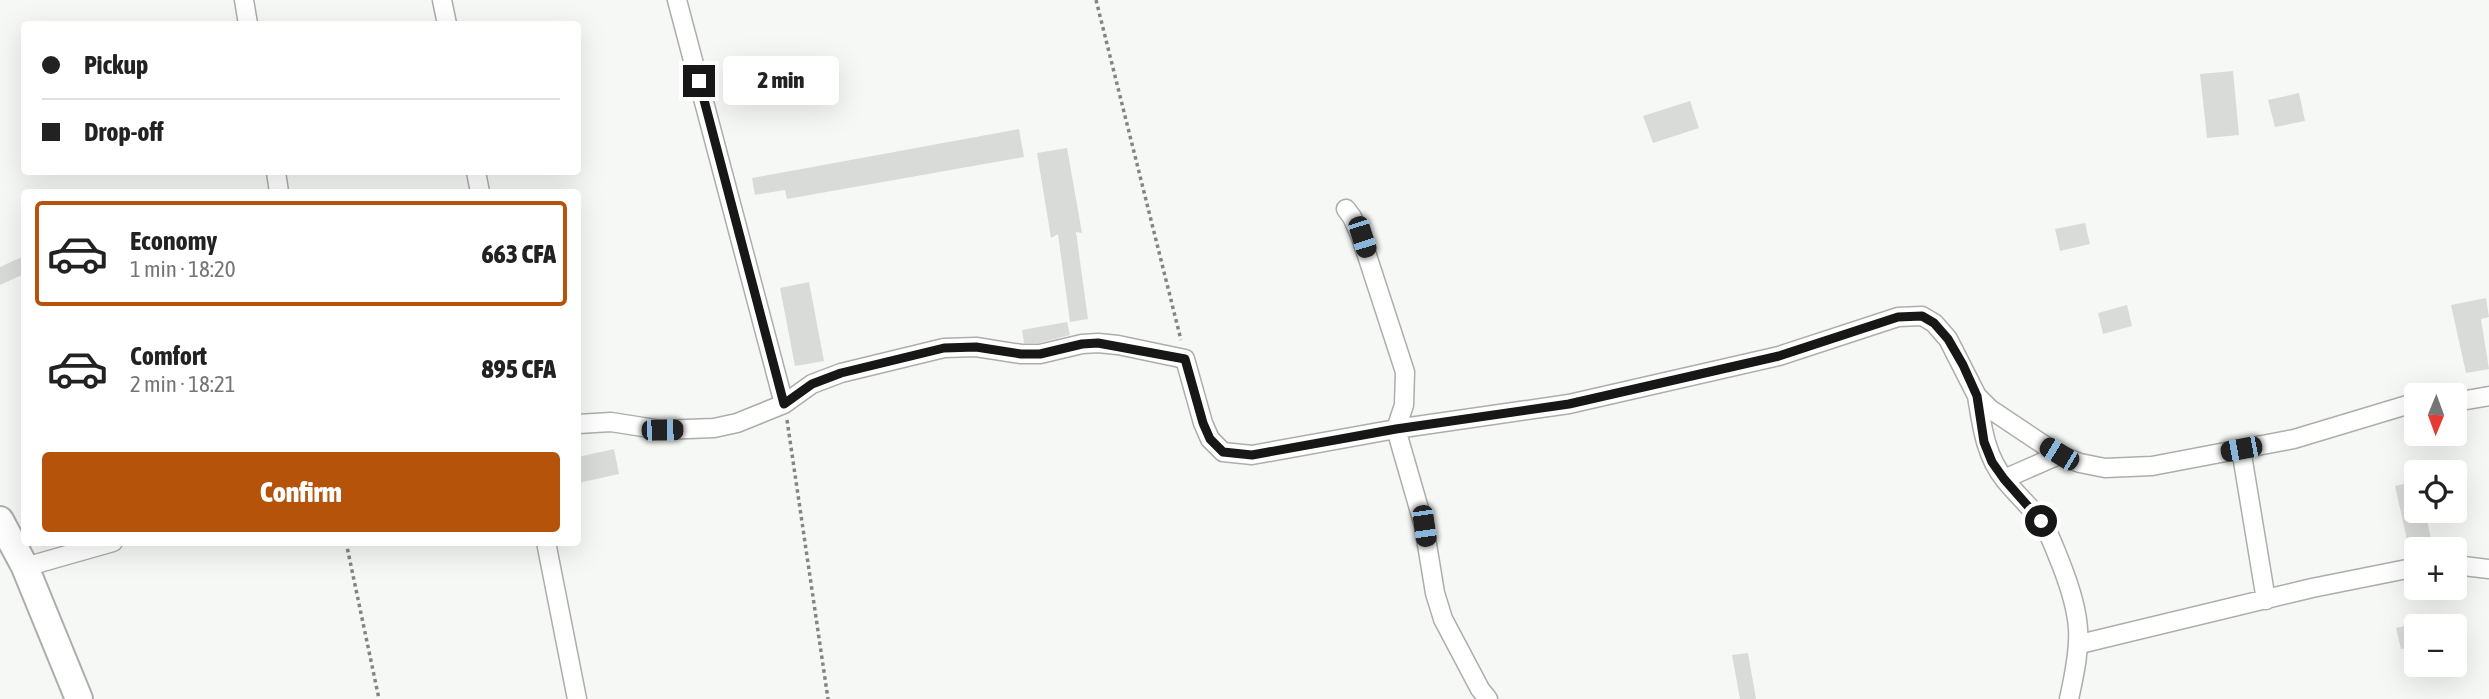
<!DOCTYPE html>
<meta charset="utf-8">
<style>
:root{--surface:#fff;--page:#f6f6f6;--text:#222;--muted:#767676;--line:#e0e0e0;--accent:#b45309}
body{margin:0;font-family:"Asap Condensed",sans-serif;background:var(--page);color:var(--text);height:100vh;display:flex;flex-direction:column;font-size:26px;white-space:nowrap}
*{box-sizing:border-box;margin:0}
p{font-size:23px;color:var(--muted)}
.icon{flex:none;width:38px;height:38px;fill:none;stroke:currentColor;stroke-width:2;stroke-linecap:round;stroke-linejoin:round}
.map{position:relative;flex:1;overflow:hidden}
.panel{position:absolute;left:21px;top:189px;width:560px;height:357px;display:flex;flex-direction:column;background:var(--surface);border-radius:7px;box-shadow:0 7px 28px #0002}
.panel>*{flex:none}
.guide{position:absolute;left:21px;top:21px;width:560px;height:154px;border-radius:7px;box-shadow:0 7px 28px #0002;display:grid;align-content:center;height:154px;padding:0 21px;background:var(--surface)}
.needle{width:46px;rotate:181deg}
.buttons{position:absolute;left:2404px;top:383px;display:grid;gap:14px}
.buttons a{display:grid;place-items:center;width:63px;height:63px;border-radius:7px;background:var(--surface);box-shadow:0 7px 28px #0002;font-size:35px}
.end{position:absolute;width:32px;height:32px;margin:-16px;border:9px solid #161716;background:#fff;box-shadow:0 0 0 4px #fff}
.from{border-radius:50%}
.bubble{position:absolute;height:49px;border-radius:7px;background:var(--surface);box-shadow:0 7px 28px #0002;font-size:23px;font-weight:800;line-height:49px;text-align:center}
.car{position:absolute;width:21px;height:42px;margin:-21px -10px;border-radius:9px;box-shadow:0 0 5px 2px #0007;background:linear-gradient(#222 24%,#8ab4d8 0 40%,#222 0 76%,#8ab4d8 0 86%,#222 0)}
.guide b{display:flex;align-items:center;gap:24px;height:66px;font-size:26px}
.guide b+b{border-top:2px solid var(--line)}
.guide i{width:18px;height:18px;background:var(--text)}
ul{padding:12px 0 0;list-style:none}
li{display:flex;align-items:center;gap:21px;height:105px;margin:0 14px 10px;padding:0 7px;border:4px solid transparent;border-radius:7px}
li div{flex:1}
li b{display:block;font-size:26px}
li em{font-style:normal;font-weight:800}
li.current{border-color:var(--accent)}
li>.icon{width:63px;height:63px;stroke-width:1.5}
.action{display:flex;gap:14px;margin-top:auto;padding:14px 21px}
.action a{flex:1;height:80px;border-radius:7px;background:var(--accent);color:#fff;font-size:28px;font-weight:800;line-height:80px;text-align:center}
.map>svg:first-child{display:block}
.building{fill:#d9dbd8}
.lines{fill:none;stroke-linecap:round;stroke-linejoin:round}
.minor-casing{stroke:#acaeab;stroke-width:21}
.primary-casing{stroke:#acaeab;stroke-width:30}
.path{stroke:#838583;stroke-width:3.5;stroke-dasharray:3.5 3.5;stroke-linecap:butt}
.minor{stroke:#fff;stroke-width:18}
.primary{stroke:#fff;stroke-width:26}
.route{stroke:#161716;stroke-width:9}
</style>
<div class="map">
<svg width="2489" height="699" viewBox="0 0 2489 699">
<rect width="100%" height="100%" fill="#f6f8f5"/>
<!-- building -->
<path class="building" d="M2233 71 2239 135 2207 138 2200 74Z
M2299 93 2305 121 2275 127 2268 100Z
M1690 101 1699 128 1653 143 1643 116Z
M1019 129 1024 157 787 199 785 190 755 195 752 178Z
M1067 148 1082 233 1076 232 1088 319 1070 322 1058 234 1051 238 1037 153Z
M2085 223 2090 244 2060 251 2055 229Z
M24 256V274L0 285V267Z
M809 282 824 361 795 366 780 288Z
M2486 298 2489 317 2481 319 2489 369 2466 373 2451 305Z
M2127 305 2132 326 2103 334 2098 313Z
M1067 322 1070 335 1039 343H1024L1022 330Z
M614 449 619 474 578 483V457Z
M2417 481V511H2425L2433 548 2417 550 2410 553 2395 486Z
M2417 623V645L2401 649 2396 628Z
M1748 653 1756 699H1740L1732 655Z"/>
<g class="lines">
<defs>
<path id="minor" d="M244 0 248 24
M442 0 447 24
M677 0 784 404
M276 172 279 192
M476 172 480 192
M1346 209 1352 217 1361 237 1405 372 1404 405 1396 429 1424 526 1435 593 1443 619 1480 689 1488 699
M1977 396C1982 426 1985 455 2005 480 2016 494 2030 506 2041 521 2050 533 2055 550 2061 564 2083 620 2082 641 2069 699
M2455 402 2489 396
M578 424 611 422 662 430 714 428 737 423 784 404 812 384 841 373 944 348 976 347 1021 354H1040L1082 344 1098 343 1118 345 1185 359 1203 423 1210 439 1223 452 1252 455 1396 429 1569 404 1779 356 1898 317 1922 316 1934 323 1948 339 1977 396 1990 409 2059 455 2080 463 2105 468 2152 466 2294 439 2417 402
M2241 449 2266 600
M2004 479 2059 455
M546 542 577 699
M2455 565 2489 569
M25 567 113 542
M2080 644 2312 588 2417 567"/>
<path id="primary" d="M0 520 25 567 79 699"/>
</defs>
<!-- minor casing -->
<use href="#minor" class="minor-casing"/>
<!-- primary casing -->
<use href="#primary" class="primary-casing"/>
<!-- path -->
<path class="path" d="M1096 0 1181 340
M787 420 828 699
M346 542 379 699"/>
<!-- minor -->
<use href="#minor" class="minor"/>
<!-- primary -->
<use href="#primary" class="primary"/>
</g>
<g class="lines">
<!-- route -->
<path class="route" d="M699 81 784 404 812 384 841 373 944 348 976 347 1021 354H1040L1082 344 1098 343 1185 359 1203 423 1210 439 1223 452 1252 455 1396 429 1569 404 1779 356 1898 317 1922 316 1934 323 1948 339 1963 365 1977 396 1984 442 1992 462 2004 479 2041 521"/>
</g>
</svg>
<div class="buttons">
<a><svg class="needle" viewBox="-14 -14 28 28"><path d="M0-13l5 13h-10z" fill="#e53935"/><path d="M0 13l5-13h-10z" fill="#767676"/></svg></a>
<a><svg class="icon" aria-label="locate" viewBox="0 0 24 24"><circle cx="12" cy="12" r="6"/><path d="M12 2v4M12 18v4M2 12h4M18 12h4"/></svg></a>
<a>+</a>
<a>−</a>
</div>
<i class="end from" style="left:2041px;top:521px"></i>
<i class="end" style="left:699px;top:81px"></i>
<div class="bubble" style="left:723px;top:56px;width:116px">2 min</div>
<i class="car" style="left:1362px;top:237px;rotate:162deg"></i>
<i class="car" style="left:662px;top:430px;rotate:89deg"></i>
<i class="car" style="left:2241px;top:449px;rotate:259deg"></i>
<i class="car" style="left:2059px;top:454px;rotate:301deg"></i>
<i class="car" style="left:1424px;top:526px;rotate:172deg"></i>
<div class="guide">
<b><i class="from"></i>Pickup</b>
<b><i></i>Drop-off</b>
</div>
<section class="panel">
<ul>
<li class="current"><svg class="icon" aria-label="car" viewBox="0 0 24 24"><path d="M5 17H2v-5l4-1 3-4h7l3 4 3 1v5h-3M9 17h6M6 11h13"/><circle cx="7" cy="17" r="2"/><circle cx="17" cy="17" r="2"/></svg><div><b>Economy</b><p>1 min · 18:20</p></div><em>663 CFA</em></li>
<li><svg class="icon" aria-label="car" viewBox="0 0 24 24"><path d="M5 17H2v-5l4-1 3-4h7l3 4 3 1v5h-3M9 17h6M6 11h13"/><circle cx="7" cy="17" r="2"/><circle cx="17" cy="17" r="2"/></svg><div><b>Comfort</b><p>2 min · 18:21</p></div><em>895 CFA</em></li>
</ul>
<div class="action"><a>Confirm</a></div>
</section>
</div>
